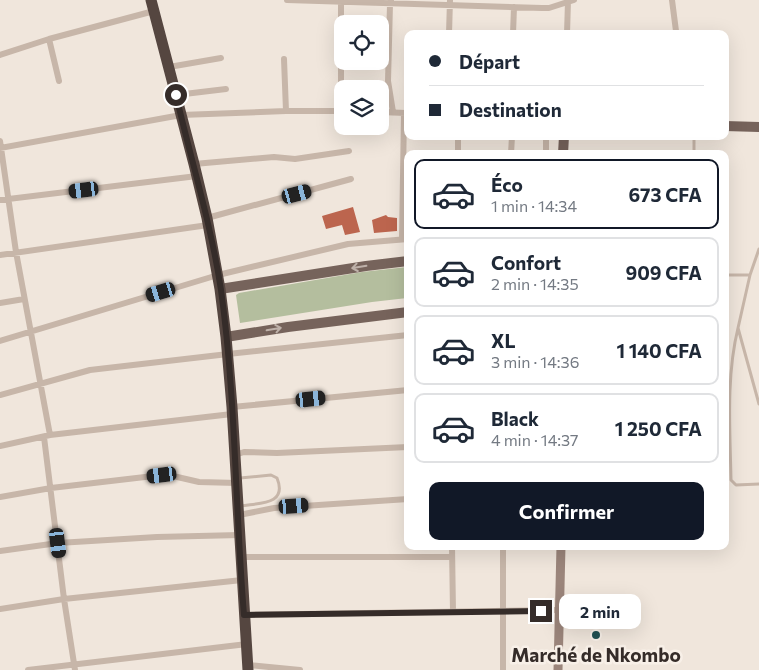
<!DOCTYPE html>
<html lang="fr">
<meta charset="utf-8">
<style>
:root{--surface:#fff;--page:#f6f6f7;--text:#1f2937;--muted:#747a83;--line:#e0e1e3;--accent:#111827}
body{margin:0;font-family:Commissioner,sans-serif;background:var(--page);color:var(--text);height:100vh;display:flex;flex-direction:column;font-size:19px;white-space:nowrap}
*{box-sizing:border-box;margin:0}
p{font-size:16px;color:var(--muted)}
.icon{flex:none;width:28px;height:28px;fill:none;stroke:currentColor;stroke-width:2;stroke-linecap:round;stroke-linejoin:round}
.map{position:relative;flex:1;overflow:hidden}
.drawer{position:absolute;left:404px;top:150px;width:325px;height:400px;display:flex;flex-direction:column;background:var(--surface);border-radius:10px;box-shadow:0 5px 20px #0002}
.drawer>*{flex:none}
.guide{position:absolute;left:404px;top:30px;width:325px;height:110px;border-radius:10px;box-shadow:0 5px 20px #0002;display:grid;align-content:center;height:110px;padding:0 25px;background:var(--surface)}
.fabs{position:absolute;left:334px;top:15px;display:grid;gap:10px}
.fabs a{display:grid;place-items:center;width:55px;height:55px;border-radius:10px;background:var(--surface);box-shadow:0 5px 20px #0002;font-size:25px}
.end{position:absolute;width:22px;height:22px;margin:-11px;border:6px solid #352c29;background:#fff;box-shadow:0 0 0 2px #fff}
.from{border-radius:50%}
.bubble{position:absolute;height:35px;border-radius:10px;background:var(--surface);box-shadow:0 5px 20px #0002;font-size:16px;font-weight:700;line-height:35px;text-align:center}
.car{position:absolute;width:15px;height:30px;margin:-15px -8px;border-radius:6px;box-shadow:0 0 4px 1px #0007;background:linear-gradient(#222 24%,#8ab4d8 0 40%,#222 0 76%,#8ab4d8 0 86%,#222 0)}
.guide b{display:flex;align-items:center;gap:18px;height:48px;font-size:19px}
.guide b+b{border-top:1px solid var(--line)}
.guide i{width:12px;height:12px;background:var(--text)}
ul{padding:9px 0 0;list-style:none}
li{display:flex;align-items:center;gap:15px;height:70px;margin:0 10px 8px;padding:0 15px;border:2px solid var(--line);border-radius:10px}
li div{flex:1}
li b{display:block;font-size:19px}
li em{font-style:normal;font-weight:700}
li.on{border-color:var(--accent)}
li>.icon{width:45px;height:45px;stroke-width:1.5}
.primary-button{display:flex;gap:10px;margin-top:auto;padding:10px 25px}
.primary-button a{flex:1;height:58px;border-radius:10px;background:var(--accent);color:#fff;font-size:20px;font-weight:700;line-height:58px;text-align:center}
.map>svg:first-child{display:block}
.green{fill:#b4be9e}
.building{fill:#bc654e}
.lines{fill:none;stroke-linecap:round;stroke-linejoin:round}
.lane{stroke:#c7b6a9;stroke-width:3}
.street{stroke:#c7b6a9;stroke-width:6}
.secondary{stroke:#9b857b;stroke-width:9}
.primary{stroke:#76635b;stroke-width:10}
.highway{stroke:#554640;stroke-width:11}
.oneway{stroke:#beb1a9}
.route{stroke:#352c29;stroke-width:6}
.poi-dot{fill:#215253;stroke:#f8f0e8;stroke-width:2}
.labels{text-anchor:middle;dominant-baseline:central;stroke-width:5;stroke-linejoin:round;paint-order:stroke}
.poi-label{font-size:19px;font-weight:bold;fill:#352c29;stroke:#f8f0e8}
</style>
<div class="map">
<svg width="759" height="670" viewBox="0 0 759 670">
<rect width="100%" height="100%" fill="#f0e6dc"/>
<!-- green -->
<path class="green" d="M407 267V298L372 302 240 323 236 295 239 293 362 272Z"/>
<!-- building -->
<path class="building" d="M353 207 360 232 345 235 342 225 326 229 322 216Z
M386 215 388 217 397 218V231L374 233 372 220Z"/>
<g class="lines">
<!-- lane -->
<path class="lane" d="M694 154V136
M759 249 750 275 738 328 759 404
M725 275H750
M738 328C726 377 730 429 731 480L736 485 759 484
M240 478 271 475 277 478C288 505 259 503 241 506"/>
<!-- street -->
<path class="street" d="M287 0 542 8H549L574 0
M391 0 390 4 388 81 393 112
M672 0 676 31
M449 34 450 0
M513 34 514 7
M567 34 568 1
M49 39 59 81
M0 55 49 39 154 11
M284 59 286 111
M169 67 221 58
M176 95 226 89
M341 111V3
M380 112 406 113
M0 141 16 252 50 435
M0 148 181 115 286 111H342
M458 154V136
M511 154 512 136
M546 154V136
M194 164 274 157 295 159 349 151
M0 200 197 176
M207 218 351 179
M402 239 404 113
M0 255 208 225
M0 303 24 299
M0 341 218 275 348 244 408 239
M0 395 90 370 228 354 408 335
M232 407 408 390
M44 437 64 599 75 670
M0 446 50 435 232 414
M235 455 244 452 277 453 408 447
M0 497 51 488 162 475 173 476 199 482 237 483
M239 515 274 508 408 499
M452 546 453 612
M0 551 58 543 157 537 240 535
M241 557H452
M0 609 64 599 242 580
M244 615 559 610
M248 665 300 670
M28 670 247 644
M503 670V546"/>
<!-- secondary -->
<path class="secondary" d="M558 670 561 546"/>
<!-- primary -->
<path class="primary" d="M725 126 759 127
M563 154 564 136
M220 289 366 266 408 261
M226 337 288 327 408 312"/>
<!-- highway -->
<path class="highway" d="M151 0 194 164 207 218 220 289 226 337 232 407 248 670"/>
</g>
<!-- one-way arrows -->
<defs><path id="oneway-shaft" d="M-6 0H5M1.5-3L5.5 0L1.5 3" fill="none" stroke-width="1.6" stroke-linecap="round" stroke-linejoin="round" transform="scale(1.25)"/></defs>
<g class="oneway">
<use href="#oneway-shaft" transform="translate(359 267) rotate(171)"/>
<use href="#oneway-shaft" transform="translate(274 329) rotate(-10)"/>
</g>
<g class="lines">
<!-- route -->
<path class="route" d="M176 95C191 160 211 224 221 290 236 398 235 507 244 615L541 611"/>
</g>
<!-- markers -->
<circle class="poi-dot" cx="596" cy="635" r="5"/>
<g class="labels">
<!-- poi labels -->
<g class="poi-label">
<text x="596" y="654">Marché de Nkombo</text>
</g>
</g>
</svg>
<div class="fabs">
<a><svg class="icon" aria-label="locate" viewBox="0 0 24 24"><circle cx="12" cy="12" r="6"/><path d="M12 2v4M12 18v4M2 12h4M18 12h4"/></svg></a>
<a><svg class="icon" aria-label="layers" viewBox="0 0 24 24"><path d="M12 4l9 5-9 5-9-5zM3 14l9 5 9-5"/></svg></a>
</div>
<i class="end from" style="left:176px;top:95px"></i>
<i class="end" style="left:541px;top:611px"></i>
<div class="bubble" style="left:559px;top:594px;width:82px">2 min</div>
<i class="car" style="left:84px;top:190px;rotate:263deg"></i>
<i class="car" style="left:297px;top:194px;rotate:75deg"></i>
<i class="car" style="left:161px;top:292px;rotate:253deg"></i>
<i class="car" style="left:311px;top:399px;rotate:84deg"></i>
<i class="car" style="left:162px;top:475px;rotate:263deg"></i>
<i class="car" style="left:294px;top:506px;rotate:86deg"></i>
<i class="car" style="left:58px;top:543px;rotate:173deg"></i>
<div class="guide">
<b><i class="from"></i>Départ</b>
<b><i></i>Destination</b>
</div>
<section class="drawer">
<ul>
<li class="on"><svg class="icon" aria-label="car" viewBox="0 0 24 24"><path d="M5 17H2v-5l4-1 3-4h7l3 4 3 1v5h-3M9 17h6M6 11h13"/><circle cx="7" cy="17" r="2"/><circle cx="17" cy="17" r="2"/></svg><div><b>Éco</b><p>1 min · 14:34</p></div><em>673 CFA</em></li>
<li><svg class="icon" aria-label="car" viewBox="0 0 24 24"><path d="M5 17H2v-5l4-1 3-4h7l3 4 3 1v5h-3M9 17h6M6 11h13"/><circle cx="7" cy="17" r="2"/><circle cx="17" cy="17" r="2"/></svg><div><b>Confort</b><p>2 min · 14:35</p></div><em>909 CFA</em></li>
<li><svg class="icon" aria-label="car" viewBox="0 0 24 24"><path d="M5 17H2v-5l4-1 3-4h7l3 4 3 1v5h-3M9 17h6M6 11h13"/><circle cx="7" cy="17" r="2"/><circle cx="17" cy="17" r="2"/></svg><div><b>XL</b><p>3 min · 14:36</p></div><em>1 140 CFA</em></li>
<li><svg class="icon" aria-label="car" viewBox="0 0 24 24"><path d="M5 17H2v-5l4-1 3-4h7l3 4 3 1v5h-3M9 17h6M6 11h13"/><circle cx="7" cy="17" r="2"/><circle cx="17" cy="17" r="2"/></svg><div><b>Black</b><p>4 min · 14:37</p></div><em>1 250 CFA</em></li>
</ul>
<div class="primary-button"><a>Confirmer</a></div>
</section>
</div>
